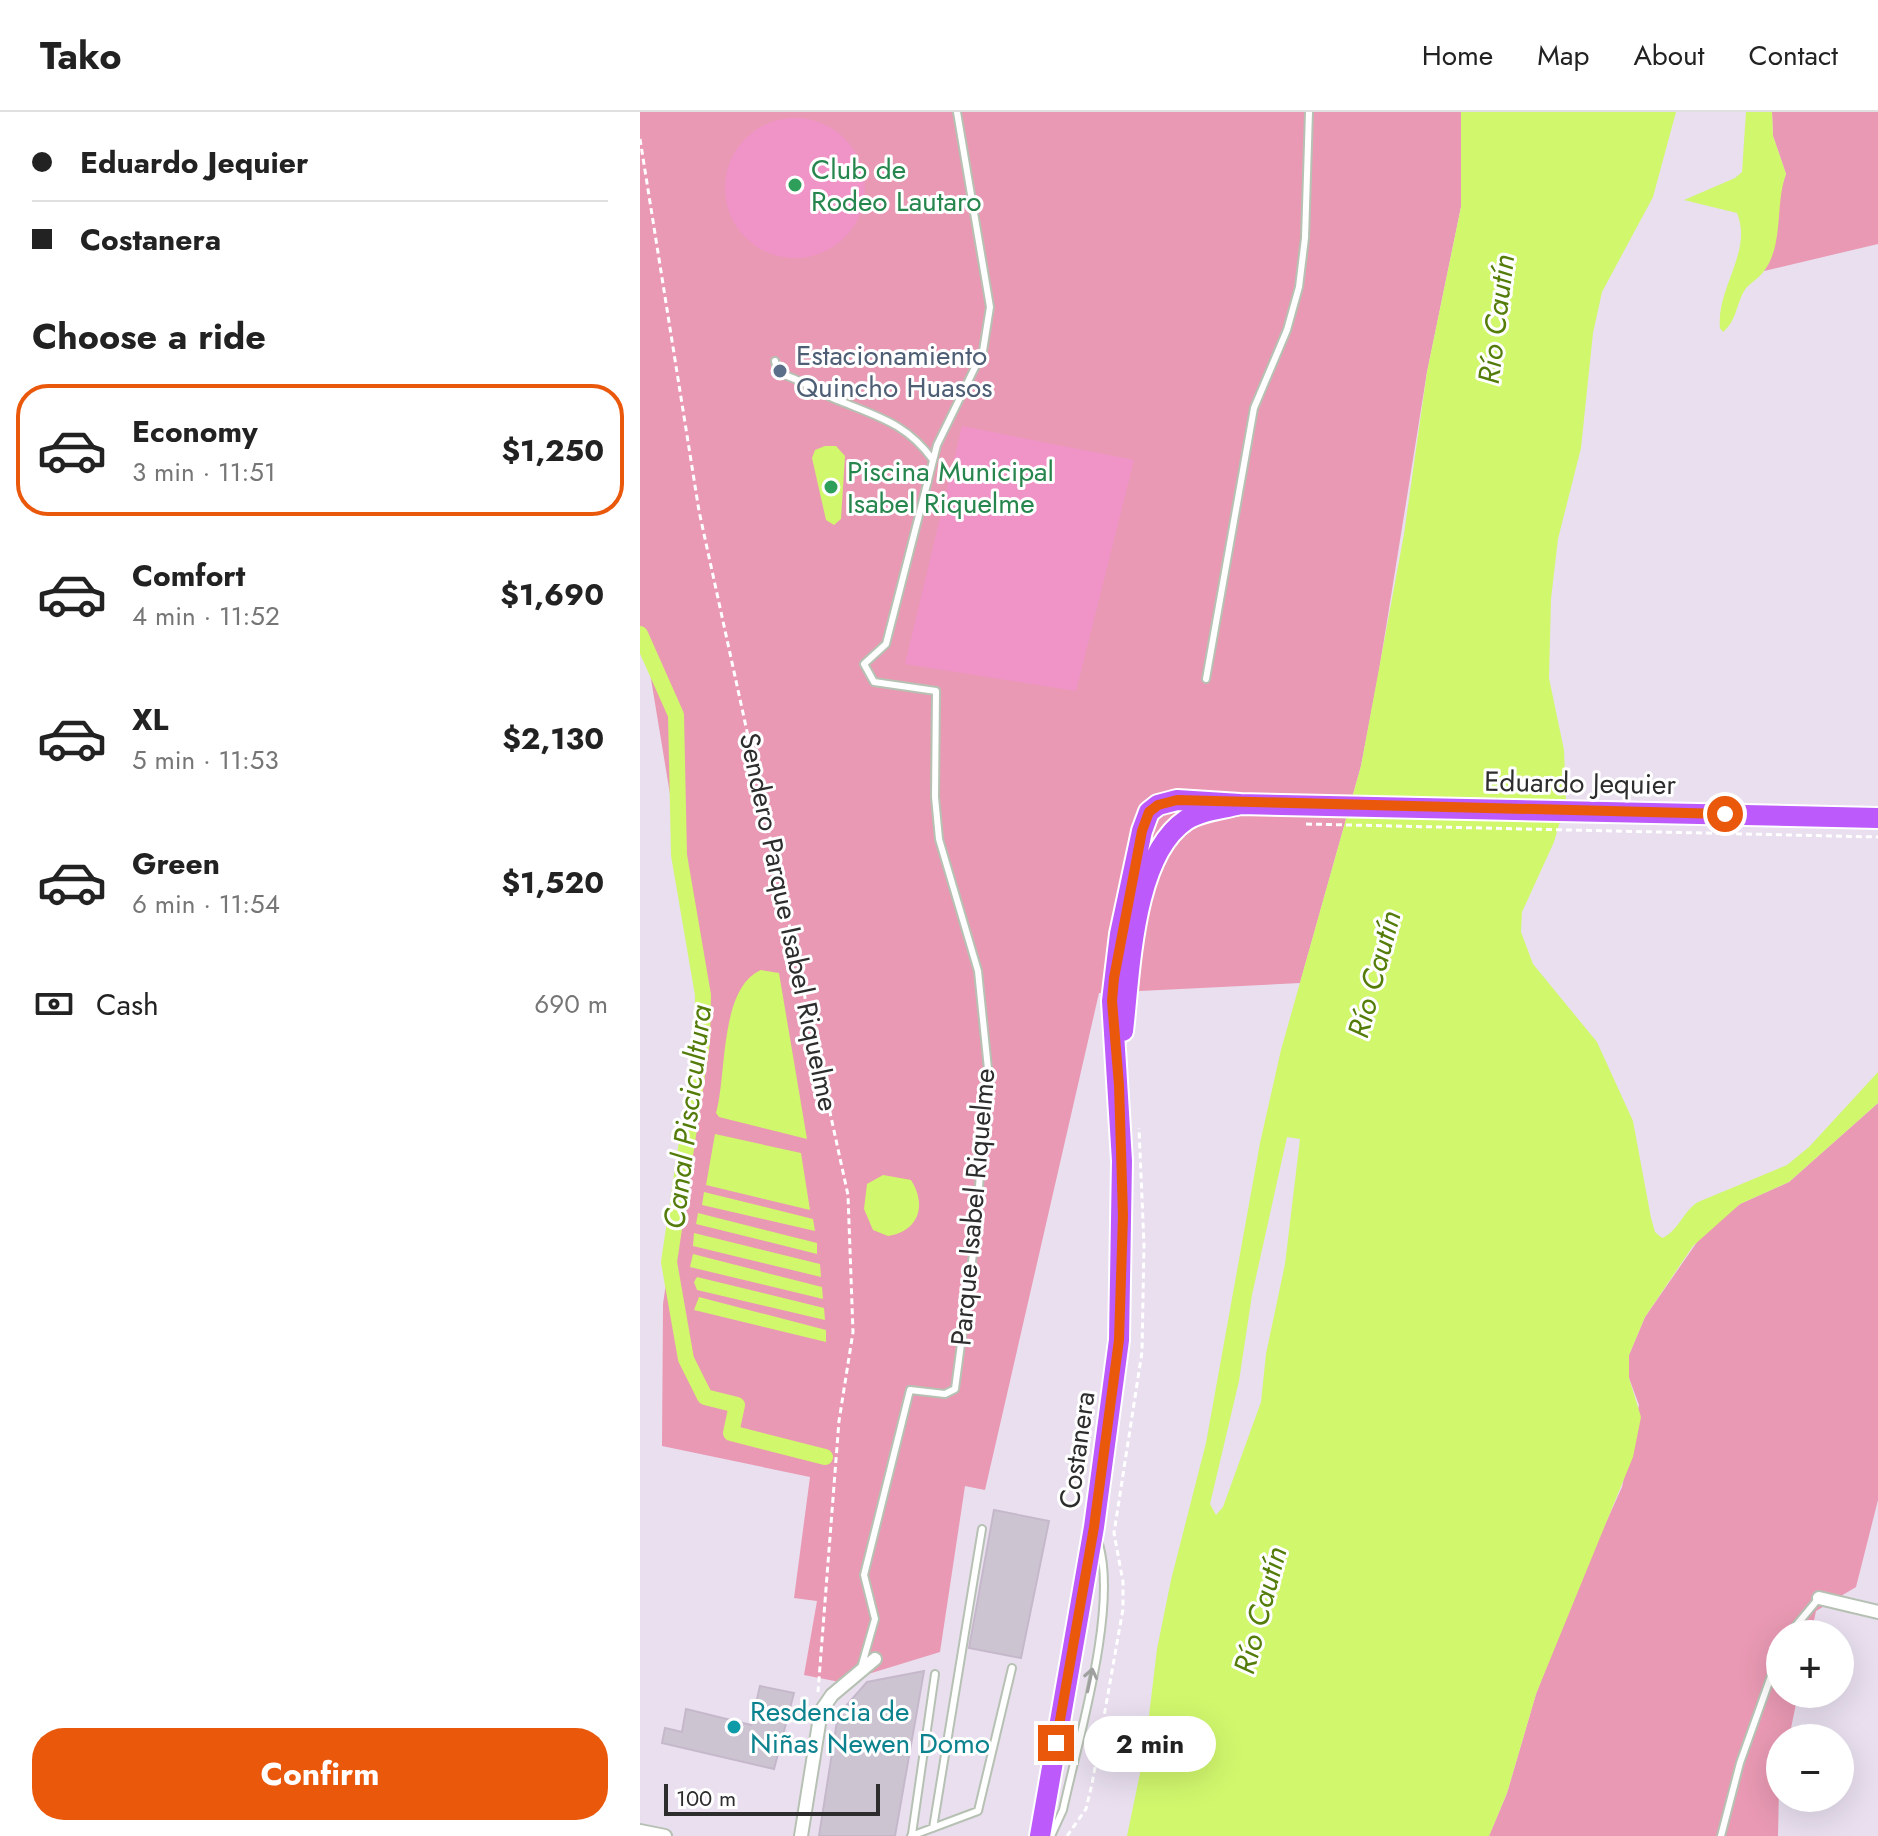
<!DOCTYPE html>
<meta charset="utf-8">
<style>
:root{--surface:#fff;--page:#f6f6f6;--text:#222;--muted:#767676;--line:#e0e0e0;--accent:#ea580c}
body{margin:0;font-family:Jost,sans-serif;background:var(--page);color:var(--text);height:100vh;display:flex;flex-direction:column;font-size:30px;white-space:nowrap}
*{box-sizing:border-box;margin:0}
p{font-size:26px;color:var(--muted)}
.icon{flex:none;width:44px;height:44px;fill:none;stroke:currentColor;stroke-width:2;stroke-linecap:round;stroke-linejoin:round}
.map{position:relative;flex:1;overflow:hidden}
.details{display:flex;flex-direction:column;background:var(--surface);width:640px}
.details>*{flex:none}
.guide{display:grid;align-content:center;height:176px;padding:0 32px;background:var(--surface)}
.fabs{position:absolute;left:1126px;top:1508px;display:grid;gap:16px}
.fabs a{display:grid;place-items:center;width:88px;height:88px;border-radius:50%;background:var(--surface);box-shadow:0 8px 32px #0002;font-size:40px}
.scale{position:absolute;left:24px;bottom:20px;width:216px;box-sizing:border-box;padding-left:8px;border:4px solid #2d2d2d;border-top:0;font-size:22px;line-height:28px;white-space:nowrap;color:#2d2d2d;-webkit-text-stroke:6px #fff;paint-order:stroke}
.end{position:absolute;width:36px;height:36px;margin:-18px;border:10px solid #ea580c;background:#fff;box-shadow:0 0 0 4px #fff}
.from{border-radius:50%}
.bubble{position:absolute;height:56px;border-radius:28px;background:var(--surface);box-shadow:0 8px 32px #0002;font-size:26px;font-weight:700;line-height:56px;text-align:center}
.guide b{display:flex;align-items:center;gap:28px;height:76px;font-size:30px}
.guide b+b{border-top:2px solid var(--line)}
.guide i{width:20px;height:20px;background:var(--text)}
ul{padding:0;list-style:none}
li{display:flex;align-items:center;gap:24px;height:132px;margin:0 16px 12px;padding:0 16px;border:4px solid transparent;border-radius:32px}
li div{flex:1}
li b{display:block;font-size:30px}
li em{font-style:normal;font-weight:700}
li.current{border-color:var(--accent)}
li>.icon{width:72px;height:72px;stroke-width:1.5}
h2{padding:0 32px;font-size:36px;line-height:96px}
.pay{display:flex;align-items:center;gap:20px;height:88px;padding:0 32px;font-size:30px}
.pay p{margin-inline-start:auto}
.button{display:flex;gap:16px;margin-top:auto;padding:16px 32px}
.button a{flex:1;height:92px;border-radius:32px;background:var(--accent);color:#fff;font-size:32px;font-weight:700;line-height:92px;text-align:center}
header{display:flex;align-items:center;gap:48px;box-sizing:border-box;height:112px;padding:0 40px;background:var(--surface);border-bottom:2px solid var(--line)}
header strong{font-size:38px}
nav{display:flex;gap:44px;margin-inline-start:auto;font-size:28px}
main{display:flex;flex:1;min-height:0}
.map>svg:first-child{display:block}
.green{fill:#e999b3}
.pitch{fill:#f094c8}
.water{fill:#d1f76d;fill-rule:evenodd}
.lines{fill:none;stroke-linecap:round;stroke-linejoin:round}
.canal{stroke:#d1f76d;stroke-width:16}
.building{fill:#cdc4d2;stroke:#c5b8cb;stroke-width:2}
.service-casing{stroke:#b6c1b3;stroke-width:10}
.minor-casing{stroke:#b6c1b3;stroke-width:16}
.trunk-casing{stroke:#fff;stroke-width:24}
.path{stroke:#fff;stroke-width:3;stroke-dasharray:6 4;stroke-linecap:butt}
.service{stroke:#fff;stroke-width:6}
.minor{stroke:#fff;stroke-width:12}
.trunk{stroke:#bc5afc;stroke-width:20}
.oneway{stroke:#a0a0a0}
.route{stroke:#ea580c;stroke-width:10}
.leisure-dot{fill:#2e9e5b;stroke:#fff;stroke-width:3}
.service-dot{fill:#5c6f8a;stroke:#fff;stroke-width:3}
.culture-dot{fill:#0f9aa8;stroke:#fff;stroke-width:3}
.labels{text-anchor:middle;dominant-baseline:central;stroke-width:6;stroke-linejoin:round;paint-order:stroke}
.leisure-label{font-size:28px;fill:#27864d;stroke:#fff;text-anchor:start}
.service-label{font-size:28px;fill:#4e5e75;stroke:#fff;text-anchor:start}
.street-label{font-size:28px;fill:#2d2d2d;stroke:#fff}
.culture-label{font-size:28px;fill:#0d838f;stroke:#fff;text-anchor:start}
.water-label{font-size:30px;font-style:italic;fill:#537c09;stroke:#fff}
</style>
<header>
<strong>Tako</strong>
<nav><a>Home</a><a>Map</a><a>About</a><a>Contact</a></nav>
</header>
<main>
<section class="details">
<div class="guide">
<b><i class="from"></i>Eduardo Jequier</b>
<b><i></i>Costanera</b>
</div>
<h2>Choose a ride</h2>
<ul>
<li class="current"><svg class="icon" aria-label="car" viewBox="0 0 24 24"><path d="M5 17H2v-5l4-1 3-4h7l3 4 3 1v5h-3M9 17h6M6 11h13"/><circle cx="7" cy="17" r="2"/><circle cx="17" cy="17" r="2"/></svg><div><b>Economy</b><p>3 min · 11:51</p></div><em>$1,250</em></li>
<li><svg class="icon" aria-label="car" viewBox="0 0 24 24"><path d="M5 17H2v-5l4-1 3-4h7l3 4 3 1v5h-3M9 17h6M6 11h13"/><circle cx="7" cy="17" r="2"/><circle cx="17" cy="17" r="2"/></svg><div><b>Comfort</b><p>4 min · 11:52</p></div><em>$1,690</em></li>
<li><svg class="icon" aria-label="car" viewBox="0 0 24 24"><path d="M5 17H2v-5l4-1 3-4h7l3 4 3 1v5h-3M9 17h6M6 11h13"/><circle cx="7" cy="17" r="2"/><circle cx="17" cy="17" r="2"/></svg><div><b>XL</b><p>5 min · 11:53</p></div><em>$2,130</em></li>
<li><svg class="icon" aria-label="car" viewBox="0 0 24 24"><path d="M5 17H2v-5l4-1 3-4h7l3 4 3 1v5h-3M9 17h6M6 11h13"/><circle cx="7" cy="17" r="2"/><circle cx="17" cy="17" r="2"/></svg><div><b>Green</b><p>6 min · 11:54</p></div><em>$1,520</em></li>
</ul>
<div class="pay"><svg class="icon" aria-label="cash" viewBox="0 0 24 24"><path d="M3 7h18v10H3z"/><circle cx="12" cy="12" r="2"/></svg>Cash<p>690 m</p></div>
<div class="button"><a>Confirm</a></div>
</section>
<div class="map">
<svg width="1238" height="1724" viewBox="0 0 1238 1724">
<rect width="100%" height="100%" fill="#e9dfef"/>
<!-- green -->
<path class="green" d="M0 0H821V95L787 260 739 559 721 654 660 871 459 881 345 1378 325 1374 300 1540 225 1563 215 1573 164 1563 177 1489 154 1486 170 1365 22 1334 23 1192 66 900 10 561 8 520 0 519Z
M1132 0H1238V132L1124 159C1135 127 1134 93 1146 62L1133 24Z
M1238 991V1388L1216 1475 1176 1499 1171 1522H1140V1582H1158L1149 1626H1140L1138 1724H849L867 1681 896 1582 937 1475 982 1375 999 1293 989 1266V1243L1005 1205 1062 1123 1100 1092 1149 1070Z"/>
<!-- pitch -->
<path class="pitch" d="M85 76a70 70 0 1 1 140 0a70 70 0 1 1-140 0Z
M322 314 494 348 436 579 265 552Z"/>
<!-- water -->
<path class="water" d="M821 0H1036L1013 85 962 180 953 221 941 336 918 427 911 487 909 566 924 638 926 688 914 730 882 800 881 820 893 852 957 930 993 1009 1011 1106 1015 1120 1022 1126C1038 1120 1043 1099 1058 1090L1147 1053 1169 1035 1238 960V991L1149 1070 1100 1092 1053 1134 1005 1205 989 1243V1266L1001 1305 993 1345 896 1582 867 1681 849 1724H487L505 1637 517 1537 531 1468 566 1331 620 1031 641 938 721 654 764 422 787 260 821 95ZM647 1025 660 1027 645 1152 626 1242 621 1290 583 1395 576 1403 570 1392 599 1269 612 1183Z
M1106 0H1132L1133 24 1146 62C1135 91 1144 133 1124 159 1118 168 1108 171 1103 181 1096 195 1096 209 1083 220L1080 216C1076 176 1113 140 1097 101L1044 88 1095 66 1102 60Z
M185 334H196L205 344 201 407 194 413 186 408 172 346 175 338Z
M121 858 139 861 167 1027 79 1005 76 1001C87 964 79 876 121 858Z
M75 1022 161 1041 170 1098 66 1073Z
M243 1063 271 1068C287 1093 279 1119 248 1124L233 1118 224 1097 227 1072Z
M64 1080 173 1107 175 1119 62 1093Z
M58 1101 177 1131V1142L56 1112Z
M54 1121 180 1152 181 1165 53 1134Z
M53 1142 182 1175 183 1187 50 1155Z
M57 1165 184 1196 185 1208 57 1178 54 1170Z
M59 1185 186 1218V1230L54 1198Z"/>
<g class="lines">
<!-- canal -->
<path class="canal" d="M0 522 36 603 39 743 63 883 62 930 29 1150 46 1247 65 1285 97 1293 91 1321 185 1345"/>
</g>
<!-- building -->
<path class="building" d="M354 1398 409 1409 381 1546 329 1536Z
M284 1559 255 1724H179L198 1603 227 1570Z
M120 1574 154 1581 134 1657 22 1631 25 1616 42 1620 46 1597 111 1613Z"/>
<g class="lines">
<defs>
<path id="service" d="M135 249 138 261C162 267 178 281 200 289 239 305 267 312 293 348
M566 567 614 296 647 218 659 175 665 126 669 0
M1149 1522 1179 1486
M221 1556 235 1507 224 1463 270 1278 305 1282 315 1277 335 1127 348 957 338 859 299 727 295 685 296 579 234 570 224 552 246 532 297 333 343 239 350 195 317 0
M293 1716 342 1417
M272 1722 295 1562
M271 1724 338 1699 372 1556
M411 1724 423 1698C438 1628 478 1497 459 1432
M1081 1724 1100 1651 1140 1539"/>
<path id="minor" d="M1179 1486 1238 1500
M0 1719 25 1724
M161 1724 181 1599 192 1583 235 1547"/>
<path id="trunk" d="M483 919C490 860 492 744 546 708 561 698 582 697 600 692L1238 706
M400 1724 454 1415 479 1228 482 1049 472 889 480 822 502 719 509 700 518 693 537 688 600 692"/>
</defs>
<!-- service casing -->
<use href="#service" class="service-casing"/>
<!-- minor casing -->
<use href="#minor" class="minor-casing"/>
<!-- trunk casing -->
<use href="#trunk" class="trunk-casing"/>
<!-- path -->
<path class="path" d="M0 27 59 399 208 1083 213 1220 199 1309 178 1580
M666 712 1238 725
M427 1724 446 1697 452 1672 483 1497V1470L474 1421 502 1240 504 1133 499 1016"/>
<!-- service -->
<use href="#service" class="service"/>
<!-- minor -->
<use href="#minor" class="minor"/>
<!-- trunk -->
<use href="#trunk" class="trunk"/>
</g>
<!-- one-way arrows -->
<defs><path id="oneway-shaft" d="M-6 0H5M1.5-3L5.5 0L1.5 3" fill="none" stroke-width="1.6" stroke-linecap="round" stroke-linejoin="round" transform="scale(2)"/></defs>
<use class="oneway" href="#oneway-shaft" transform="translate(450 1568) rotate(-78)"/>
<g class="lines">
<!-- route -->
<path class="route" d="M416 1631 454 1415 479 1228 483 1104 479 973 472 889 474 866 502 719 509 700 518 693 537 688 1085 702"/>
</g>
<!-- markers -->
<g class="leisure-dot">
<circle cx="155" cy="73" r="8"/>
<circle cx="191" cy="375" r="8"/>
</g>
<circle class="service-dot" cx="140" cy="259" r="8"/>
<circle class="culture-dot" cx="94" cy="1615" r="8"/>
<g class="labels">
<!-- leisure labels -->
<g class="leisure-label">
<text x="171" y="57">Club de<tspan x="171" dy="32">Rodeo Lautaro</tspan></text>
<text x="207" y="359">Piscina Municipal<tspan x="207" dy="32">Isabel Riquelme</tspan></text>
</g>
<!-- service labels -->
<g class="service-label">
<text x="156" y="243">Estacionamiento<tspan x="156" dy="32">Quincho Huasos</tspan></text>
</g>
<!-- street labels -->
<g class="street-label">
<text transform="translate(940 671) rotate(1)">Eduardo Jequier</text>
<text transform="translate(149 810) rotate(78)">Sendero Parque Isabel Riquelme</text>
<text transform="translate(333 1095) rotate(-85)">Parque Isabel Riquelme</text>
<text transform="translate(437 1338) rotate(-82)">Costanera</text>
</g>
<!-- culture labels -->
<g class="culture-label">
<text x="110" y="1599">Resdencia de<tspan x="110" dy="32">Niñas Newen Domo</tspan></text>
</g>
<!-- water labels -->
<g class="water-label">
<text transform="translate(856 207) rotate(-83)">Río Cautín</text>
<text transform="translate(734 862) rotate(-75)">Río Cautín</text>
<text transform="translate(47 1005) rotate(-83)">Canal Piscicultura</text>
<text transform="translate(620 1498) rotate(-75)">Río Cautín</text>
</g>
</g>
</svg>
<div class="fabs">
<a>+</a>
<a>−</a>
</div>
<div class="scale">100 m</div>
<i class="end from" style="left:1085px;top:702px"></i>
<i class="end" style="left:416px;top:1631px"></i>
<div class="bubble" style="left:444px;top:1604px;width:132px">2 min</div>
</div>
</main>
